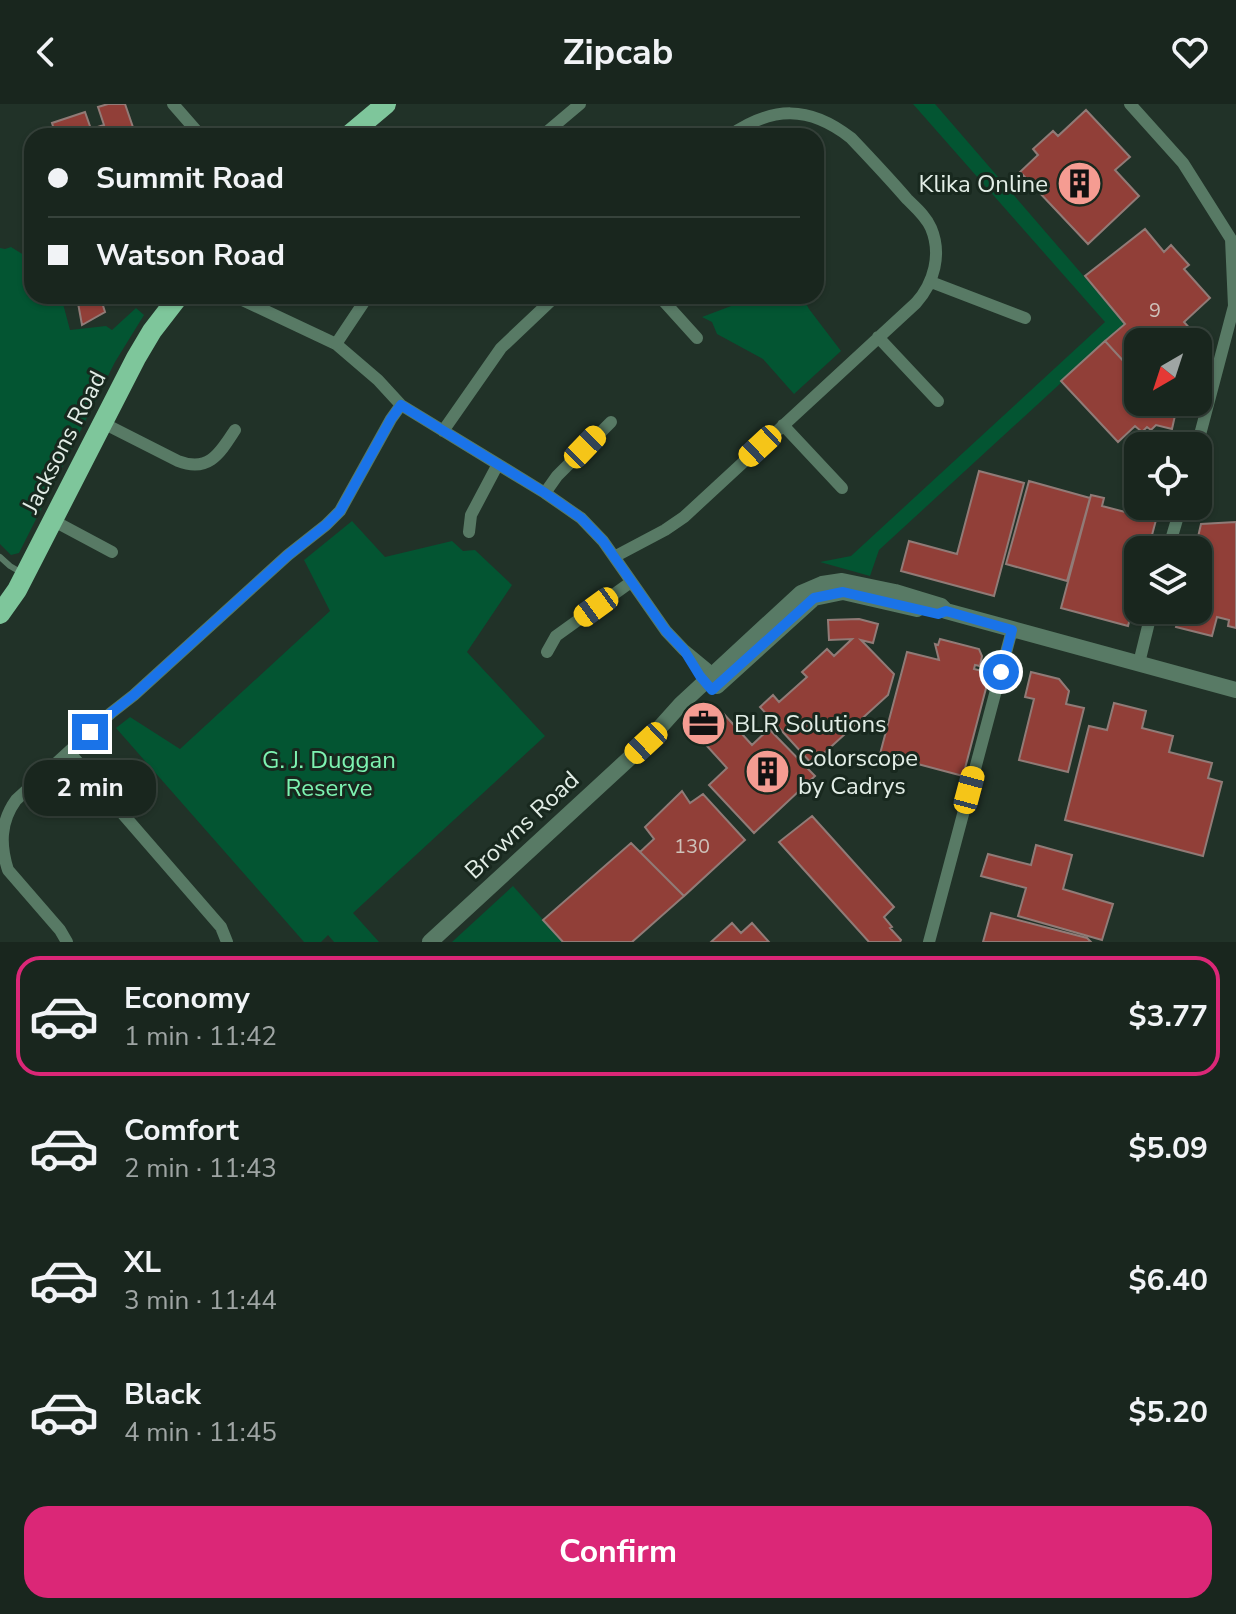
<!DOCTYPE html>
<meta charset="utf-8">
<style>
:root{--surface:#19261e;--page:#222e27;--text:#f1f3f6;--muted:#9fa5a4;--line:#37433c;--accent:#db2777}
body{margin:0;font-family:"Nunito Sans",sans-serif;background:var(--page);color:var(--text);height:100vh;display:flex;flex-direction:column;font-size:30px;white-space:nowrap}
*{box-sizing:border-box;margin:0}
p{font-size:26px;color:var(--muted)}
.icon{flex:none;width:44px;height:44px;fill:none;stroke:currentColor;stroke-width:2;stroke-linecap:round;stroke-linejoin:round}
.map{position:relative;height:838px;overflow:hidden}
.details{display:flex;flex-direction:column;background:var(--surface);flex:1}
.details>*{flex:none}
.hud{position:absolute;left:24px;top:24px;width:800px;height:176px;border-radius:24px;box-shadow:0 2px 6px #0004,0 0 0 2px var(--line);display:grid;align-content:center;height:176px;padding:0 24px;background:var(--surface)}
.needle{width:52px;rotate:219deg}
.buttons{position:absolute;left:1124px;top:224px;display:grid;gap:16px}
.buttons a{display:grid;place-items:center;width:88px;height:88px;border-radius:16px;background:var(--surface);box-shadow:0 2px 6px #0004,0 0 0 2px var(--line);font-size:40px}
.end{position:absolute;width:36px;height:36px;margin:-18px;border:10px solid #1a73e8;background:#fff;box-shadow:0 0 0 4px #fff}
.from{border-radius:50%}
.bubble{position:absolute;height:56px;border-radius:24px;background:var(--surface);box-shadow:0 2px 6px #0004,0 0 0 2px var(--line);font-size:26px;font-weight:700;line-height:56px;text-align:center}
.car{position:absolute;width:24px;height:48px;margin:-24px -12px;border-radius:10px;box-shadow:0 0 6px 2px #0007;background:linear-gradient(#f5c518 24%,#345 0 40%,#f5c518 0 76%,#345 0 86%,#f5c518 0)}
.hud b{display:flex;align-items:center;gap:28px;height:76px;font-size:30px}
.hud b+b{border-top:2px solid var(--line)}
.hud i{width:20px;height:20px;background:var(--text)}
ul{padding:14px 0 0;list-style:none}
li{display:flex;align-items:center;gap:24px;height:120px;margin:0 16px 12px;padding:0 8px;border:4px solid transparent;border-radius:24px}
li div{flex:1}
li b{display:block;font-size:30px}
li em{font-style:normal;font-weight:700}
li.current{border-color:var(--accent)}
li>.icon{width:72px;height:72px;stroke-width:1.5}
.cta{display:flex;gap:16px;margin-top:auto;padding:16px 24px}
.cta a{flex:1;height:92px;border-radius:24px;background:var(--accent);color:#fff;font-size:32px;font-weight:700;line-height:92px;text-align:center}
header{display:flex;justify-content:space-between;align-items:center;height:104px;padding:0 24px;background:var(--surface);font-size:36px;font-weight:700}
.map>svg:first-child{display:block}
.green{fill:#035532}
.building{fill:#913f38;stroke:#917b77;stroke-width:2}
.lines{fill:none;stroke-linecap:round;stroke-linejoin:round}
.service{stroke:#587a65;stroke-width:6}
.minor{stroke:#587a65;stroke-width:12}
.tertiary{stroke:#587a65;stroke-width:16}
.primary{stroke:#7ec69b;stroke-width:20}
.route{stroke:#1a73e8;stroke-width:10}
.labels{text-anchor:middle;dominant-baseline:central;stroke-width:6;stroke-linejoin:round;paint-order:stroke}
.number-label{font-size:20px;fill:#cec2ba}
.poi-label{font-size:24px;fill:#e2ede6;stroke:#18281e;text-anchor:start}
.street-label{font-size:24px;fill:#e2ede6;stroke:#18281e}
.park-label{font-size:24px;fill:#7df3b1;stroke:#18281e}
</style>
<header><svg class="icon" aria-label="back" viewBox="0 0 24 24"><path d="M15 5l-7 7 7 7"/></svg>Zipcab<svg class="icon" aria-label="heart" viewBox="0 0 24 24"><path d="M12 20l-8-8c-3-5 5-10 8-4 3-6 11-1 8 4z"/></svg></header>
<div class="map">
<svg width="1236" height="838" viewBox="0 0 1236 838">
<rect width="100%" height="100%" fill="#213228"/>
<!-- green -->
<path class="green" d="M913 0H935L1125 220 879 446 870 472 820 458 851 452 1105 218Z
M11 143 32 156V192H61L70 226 106 222 112 226 136 204 144 211 115 258 19 449 11 451 0 440V144L5 145Z
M749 192H802L809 205 841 247 794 290 763 255 717 230 712 218 702 213 747 196Z
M352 417 385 453 452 437 463 447 475 446 512 481 467 548 545 632 353 809 379 838H334L328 831 321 838H304L116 624 130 613 180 645 330 507 304 456Z
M513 782 563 838H452Z"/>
<!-- building -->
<path class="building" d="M108 0H125L136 32H56L52 19 85 8 91 25 104 21 98 3Z
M1086 6 1130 53 1115 66 1139 92 1088 140 1020 68 1038 51 1033 45 1053 27 1058 32Z
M32 63V89L24 65Z
M1145 125 1164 148 1171 141 1189 161 1184 165 1210 194 1184 218 1200 236 1198 238H1138V273L1105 237 1125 220 1085 172Z
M63 192H100L105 208 82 221 78 199 64 200Z
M1105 237 1138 273V298H1178L1172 325 1156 321 1151 326 1147 323 1142 328 1135 322 1118 338 1061 277Z
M979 367 1024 379 994 492 901 467 909 437 957 450Z
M1029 377 1090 394 1067 477 1006 460Z
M1091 391 1104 394 1102 402 1156 416 1148 446H1138V485L1128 522 1061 504Z
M1236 418V524L1228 522 1229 516 1217 513 1212 532 1176 523 1180 506H1198V446H1195L1201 420Z
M859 515 878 520 873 539 861 536 894 570 888 591 812 660 760 603 773 591 779 598 807 573 802 568 827 545 834 552 852 535 829 536 828 516Z
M940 535 979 545 982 552 980 562 975 561 974 565 990 569 963 672 880 650 907 548 939 556 935 540 938 541Z
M1031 568 1059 575 1069 587 1066 600 1084 604 1068 668 1019 656 1034 595 1025 593Z
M1114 599 1146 607 1142 624 1173 632 1169 648 1212 659 1208 674 1222 678 1203 752 1065 716 1089 622 1107 626Z
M722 608 752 641 769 625 815 672 754 729 709 681 727 664 697 631Z
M682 687 690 699 703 690 745 736 684 792 640 748 654 735 645 723Z
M812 712 894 803 884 813 892 823 890 824 901 836 900 838H869L779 738Z
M631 739 684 792 632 838H563L543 816Z
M1036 741 1072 751 1063 785 1113 800 1102 836 1018 812 1026 784 981 772 988 750 1031 761Z
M991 809 1087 834 1091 838H983Z
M732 819 741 829 752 819 769 838H711Z"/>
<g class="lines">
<!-- service -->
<path class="service" d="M0 453 10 462 22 469"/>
<!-- minor -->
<path class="minor" d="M173 0 201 32
M1130 0 1183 59 1231 135 1234 202 1197 342
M542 32 580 0
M931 178 1025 214
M234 192 336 240 378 276 401 301 545 389 581 414 603 437 666 527 684 546 707 565 718 577
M659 192 697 234
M878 233 938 297
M336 240 368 192
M103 319 178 357C209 369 220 349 235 326
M783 321 842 384
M443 327 501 244 556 192
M545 389 557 372 611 318
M54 417 112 448
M469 428 471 411 498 360
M1168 446 1181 402
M614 453 665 426 684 413 916 199C934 179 942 150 931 124 926 112 915 103 907 95 889 74 870 54 851 34 809 1 772 2 729 32
M547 548 556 532 631 478
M1139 559 1152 506
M69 648 221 823 227 838
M67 838 60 826 8 766C0 741 0 718 16 696L111 609 134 591 288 451 326 421 340 407 391 315 401 301
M929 838 1012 526"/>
<!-- tertiary -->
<path class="tertiary" d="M717 582 814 494 843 488 917 505
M430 838 646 639 681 600 801 489 822 480 842 477 895 488 941 502 946 507 1236 586"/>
<!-- primary -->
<path class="primary" d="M348 32 386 0
M0 510 17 486 136 254 152 227 179 192"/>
</g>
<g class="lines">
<!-- route -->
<path class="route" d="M90 628 111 609 134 591 288 451 326 421 340 407 391 315 401 301 545 389 581 414 603 437 666 527 684 546 700 572 712 586 814 494 843 488 938 510 946 507 1012 526 1001 568"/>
</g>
<!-- icons -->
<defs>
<symbol id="building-disc" viewBox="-11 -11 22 22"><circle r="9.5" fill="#f59c92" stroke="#18281e"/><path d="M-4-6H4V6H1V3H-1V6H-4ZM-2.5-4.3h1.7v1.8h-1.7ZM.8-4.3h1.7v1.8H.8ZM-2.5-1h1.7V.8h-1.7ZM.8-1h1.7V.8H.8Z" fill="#111"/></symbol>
<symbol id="office-disc" viewBox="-11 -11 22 22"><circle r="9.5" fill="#f59c92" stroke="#18281e"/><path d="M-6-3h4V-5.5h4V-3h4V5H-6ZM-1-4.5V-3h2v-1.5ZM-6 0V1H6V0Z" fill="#111"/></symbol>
</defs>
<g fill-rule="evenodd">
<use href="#building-disc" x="1054" y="54" width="51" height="51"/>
<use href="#office-disc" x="678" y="594" width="51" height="51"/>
<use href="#building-disc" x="742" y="642" width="51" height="51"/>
</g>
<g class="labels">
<!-- number labels -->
<g class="number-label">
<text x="1155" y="206">9</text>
<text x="692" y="742">130</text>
</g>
<!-- poi labels -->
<g class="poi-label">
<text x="1048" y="80" text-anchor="end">Klika Online</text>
<text x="734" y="620">BLR Solutions</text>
<text x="798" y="654">Colorscope<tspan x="798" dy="28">by Cadrys</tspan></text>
</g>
<!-- street labels -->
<g class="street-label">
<text transform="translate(64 338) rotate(-63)">Jacksons Road</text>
<text transform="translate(522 721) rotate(-43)">Browns Road</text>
</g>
<!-- park labels -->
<g class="park-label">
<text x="329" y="656">G. J. Duggan<tspan x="329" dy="28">Reserve</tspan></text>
</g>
</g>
</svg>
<div class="buttons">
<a><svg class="needle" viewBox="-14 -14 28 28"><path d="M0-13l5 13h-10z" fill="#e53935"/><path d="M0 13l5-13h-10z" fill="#9fa5a4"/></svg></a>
<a><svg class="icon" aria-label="locate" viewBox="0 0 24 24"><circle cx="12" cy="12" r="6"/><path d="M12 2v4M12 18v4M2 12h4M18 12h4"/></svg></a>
<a><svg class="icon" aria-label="layers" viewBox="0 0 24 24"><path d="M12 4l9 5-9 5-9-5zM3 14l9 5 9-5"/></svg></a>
</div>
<i class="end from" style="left:1001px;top:568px"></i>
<i class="end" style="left:90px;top:628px"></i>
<div class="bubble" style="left:24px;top:656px;width:132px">2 min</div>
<i class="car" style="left:760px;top:342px;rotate:227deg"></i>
<i class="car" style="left:585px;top:343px;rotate:44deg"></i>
<i class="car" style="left:596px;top:503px;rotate:234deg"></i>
<i class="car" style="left:646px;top:639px;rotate:227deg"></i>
<i class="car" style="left:969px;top:686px;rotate:15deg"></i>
<div class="hud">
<b><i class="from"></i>Summit Road</b>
<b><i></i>Watson Road</b>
</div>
</div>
<section class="details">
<ul>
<li class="current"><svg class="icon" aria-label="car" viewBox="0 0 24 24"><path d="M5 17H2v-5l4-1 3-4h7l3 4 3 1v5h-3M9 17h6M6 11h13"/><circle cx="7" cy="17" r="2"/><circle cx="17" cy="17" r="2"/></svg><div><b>Economy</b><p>1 min · 11:42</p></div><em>$3.77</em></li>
<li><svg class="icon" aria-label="car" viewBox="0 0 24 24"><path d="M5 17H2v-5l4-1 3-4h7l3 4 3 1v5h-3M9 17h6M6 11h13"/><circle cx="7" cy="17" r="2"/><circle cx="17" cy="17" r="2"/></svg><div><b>Comfort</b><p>2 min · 11:43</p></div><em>$5.09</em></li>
<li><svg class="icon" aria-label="car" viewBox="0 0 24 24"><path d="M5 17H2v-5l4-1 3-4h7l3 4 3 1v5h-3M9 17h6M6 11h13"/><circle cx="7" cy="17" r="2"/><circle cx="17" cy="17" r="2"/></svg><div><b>XL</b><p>3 min · 11:44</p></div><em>$6.40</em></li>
<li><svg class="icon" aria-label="car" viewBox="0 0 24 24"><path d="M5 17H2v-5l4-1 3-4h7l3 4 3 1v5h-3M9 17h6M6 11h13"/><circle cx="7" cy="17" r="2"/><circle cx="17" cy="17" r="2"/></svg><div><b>Black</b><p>4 min · 11:45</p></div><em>$5.20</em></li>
</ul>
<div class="cta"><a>Confirm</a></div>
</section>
